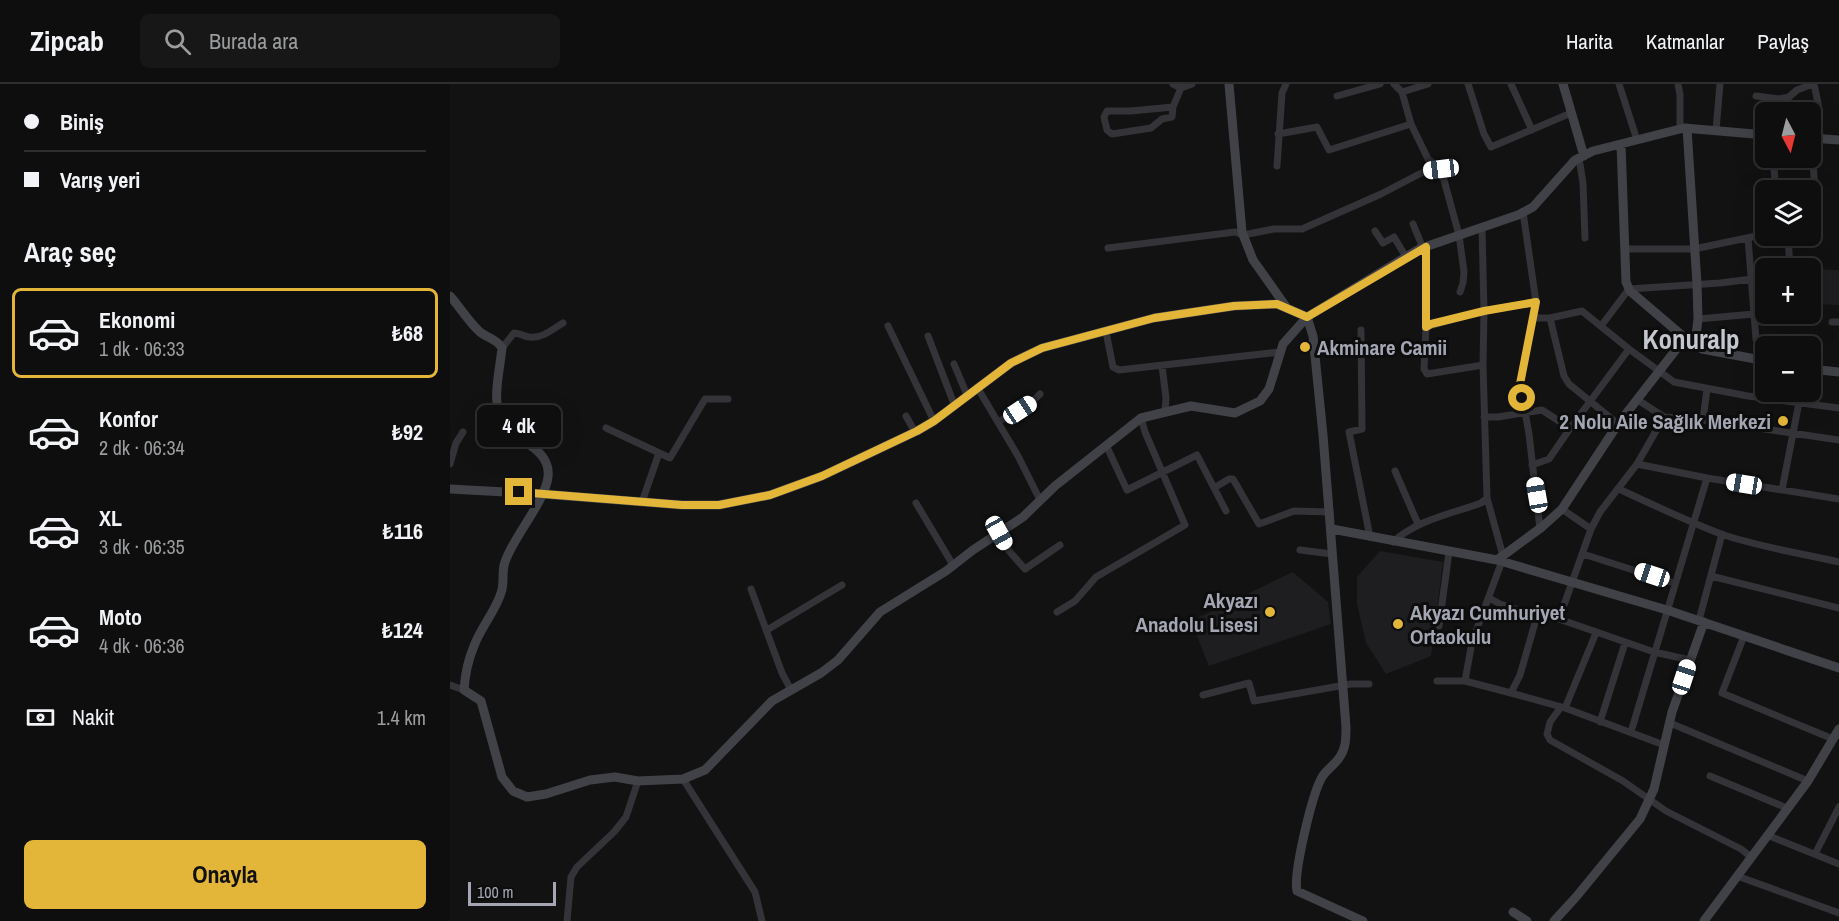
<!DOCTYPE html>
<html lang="tr">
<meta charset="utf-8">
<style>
:root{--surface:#0e0e0e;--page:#171717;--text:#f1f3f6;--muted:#9b9c9e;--line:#2e2e2e;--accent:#e3b639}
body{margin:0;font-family:"Archivo Narrow",sans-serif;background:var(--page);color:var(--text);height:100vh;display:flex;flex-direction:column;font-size:22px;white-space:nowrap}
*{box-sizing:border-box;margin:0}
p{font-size:20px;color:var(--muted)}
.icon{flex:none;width:33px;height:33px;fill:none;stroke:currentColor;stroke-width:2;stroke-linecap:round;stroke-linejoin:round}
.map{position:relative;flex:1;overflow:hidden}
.panel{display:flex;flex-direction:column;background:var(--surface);width:450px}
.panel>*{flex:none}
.top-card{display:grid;align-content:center;height:132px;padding:0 24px;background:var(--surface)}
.needle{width:39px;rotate:173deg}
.tools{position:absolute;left:1305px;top:18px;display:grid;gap:12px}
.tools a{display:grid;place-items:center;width:66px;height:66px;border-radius:9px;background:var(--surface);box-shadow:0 6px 24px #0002,0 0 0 2px var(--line);font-size:30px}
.scale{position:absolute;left:18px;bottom:15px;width:88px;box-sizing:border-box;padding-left:6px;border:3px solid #a4a7b3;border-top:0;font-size:16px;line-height:21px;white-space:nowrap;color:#a4a7b3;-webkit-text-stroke:4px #0d0d0e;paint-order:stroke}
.end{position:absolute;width:27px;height:27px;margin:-14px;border:8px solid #e3b639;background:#111;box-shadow:0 0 0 3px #111}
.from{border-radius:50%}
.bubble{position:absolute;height:42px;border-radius:9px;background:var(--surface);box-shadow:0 6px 24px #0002,0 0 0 2px var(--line);font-size:20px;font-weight:800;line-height:42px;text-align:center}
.car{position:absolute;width:18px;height:36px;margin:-18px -9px;border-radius:8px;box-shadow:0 0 4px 2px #0007;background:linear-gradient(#fff 24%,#345 0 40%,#fff 0 76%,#345 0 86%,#fff 0)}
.top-card b{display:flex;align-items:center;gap:21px;height:57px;font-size:22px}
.top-card b+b{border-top:2px solid var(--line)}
.top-card i{width:15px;height:15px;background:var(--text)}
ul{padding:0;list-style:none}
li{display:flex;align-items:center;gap:18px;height:90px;margin:0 12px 9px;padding:0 12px;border:3px solid transparent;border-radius:9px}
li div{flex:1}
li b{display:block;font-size:22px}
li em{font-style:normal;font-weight:800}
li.selected{border-color:var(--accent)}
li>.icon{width:54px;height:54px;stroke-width:1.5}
h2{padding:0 24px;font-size:27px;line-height:72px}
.pay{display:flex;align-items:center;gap:15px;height:66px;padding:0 24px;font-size:22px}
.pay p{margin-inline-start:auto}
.action{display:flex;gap:12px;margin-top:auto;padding:12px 24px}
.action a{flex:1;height:69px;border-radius:9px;background:var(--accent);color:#111;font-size:24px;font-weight:800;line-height:69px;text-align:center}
header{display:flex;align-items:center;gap:36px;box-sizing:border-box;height:84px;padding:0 30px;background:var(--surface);border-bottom:2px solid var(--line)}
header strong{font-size:28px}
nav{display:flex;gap:33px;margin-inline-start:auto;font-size:21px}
.search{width:420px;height:54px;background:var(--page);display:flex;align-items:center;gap:15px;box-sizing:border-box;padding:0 21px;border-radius:9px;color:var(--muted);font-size:22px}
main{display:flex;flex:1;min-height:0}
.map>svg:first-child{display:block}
.built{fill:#1e1e20}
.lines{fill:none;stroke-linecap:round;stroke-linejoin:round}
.street{stroke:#333338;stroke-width:7}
.secondary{stroke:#414248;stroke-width:9}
.route{stroke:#e3b639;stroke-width:8}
.poi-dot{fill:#e3b639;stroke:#0d0d0e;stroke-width:2}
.labels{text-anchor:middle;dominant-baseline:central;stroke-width:6;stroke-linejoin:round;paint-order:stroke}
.poi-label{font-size:21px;font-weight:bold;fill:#a4a7b3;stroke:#0d0d0e;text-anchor:start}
.district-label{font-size:27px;font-weight:bold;fill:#c5c7cf;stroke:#0d0d0e}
</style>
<header>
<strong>Zipcab</strong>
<div class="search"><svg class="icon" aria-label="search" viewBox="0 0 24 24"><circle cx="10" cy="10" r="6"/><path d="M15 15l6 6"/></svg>Burada ara</div>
<nav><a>Harita</a><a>Katmanlar</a><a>Paylaş</a></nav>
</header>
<main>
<section class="panel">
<div class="top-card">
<b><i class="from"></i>Biniş</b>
<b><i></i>Varış yeri</b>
</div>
<h2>Araç seç</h2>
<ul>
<li class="selected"><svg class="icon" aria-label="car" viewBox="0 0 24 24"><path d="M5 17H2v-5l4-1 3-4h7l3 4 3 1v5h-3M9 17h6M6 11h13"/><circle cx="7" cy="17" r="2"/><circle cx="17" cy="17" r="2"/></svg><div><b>Ekonomi</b><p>1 dk · 06:33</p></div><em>₺68</em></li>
<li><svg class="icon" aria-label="car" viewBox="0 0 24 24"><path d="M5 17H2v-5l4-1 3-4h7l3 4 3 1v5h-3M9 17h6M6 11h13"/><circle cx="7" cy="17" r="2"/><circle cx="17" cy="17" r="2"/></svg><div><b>Konfor</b><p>2 dk · 06:34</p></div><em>₺92</em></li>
<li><svg class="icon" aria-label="car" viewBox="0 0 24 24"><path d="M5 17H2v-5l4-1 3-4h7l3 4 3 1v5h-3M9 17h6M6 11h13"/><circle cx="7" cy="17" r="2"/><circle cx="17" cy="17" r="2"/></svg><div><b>XL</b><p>3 dk · 06:35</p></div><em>₺116</em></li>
<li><svg class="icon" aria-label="car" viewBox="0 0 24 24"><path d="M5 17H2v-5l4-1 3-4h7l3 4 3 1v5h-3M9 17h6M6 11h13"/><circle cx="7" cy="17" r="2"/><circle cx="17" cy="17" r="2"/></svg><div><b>Moto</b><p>4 dk · 06:36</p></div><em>₺124</em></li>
</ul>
<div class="pay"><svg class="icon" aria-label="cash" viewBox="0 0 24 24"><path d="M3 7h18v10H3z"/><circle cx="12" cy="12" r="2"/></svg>Nakit<p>1.4 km</p></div>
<div class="action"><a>Onayla</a></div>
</section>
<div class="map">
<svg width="1389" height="837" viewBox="0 0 1389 837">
<rect width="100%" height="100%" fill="#121213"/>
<!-- built -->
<path class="built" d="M1361 185 1389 186V221L1361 220Z
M930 467 993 478 981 572 936 590 916 559 907 520V493Z
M843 488 878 518 881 540 759 582 741 537Z"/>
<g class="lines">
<!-- street -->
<path class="street" d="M723 0 731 4
M944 0 952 8 961 40 978 75 991 85 1009 151 1014 188 1013 199 1010 208
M1018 0 1034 50 1041 63 1121 29
M1061 0 1082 46
M1169 0 1187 56
M1228 0 1230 11V45
M1364 0 1368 19 1370 55
M952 8 978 0
M887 12 930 0
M1306 12 1329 15 1339 13 1347 6 1363 0
M723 23 681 27H657L654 33 657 46 662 50 701 44 712 35 722 33 723 23 731 4 742 0
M1266 46 1270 0
M828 50 867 43 879 66 961 40
M1129 74 1133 99 1135 154
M1323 74 1326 106
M827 82 832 9 836 0
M1310 100 1316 142
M1073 128 1086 218 1070 300 1079 350 1090 445
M1360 135 1367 131 1361 54
M963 140 973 164
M1032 143 1034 227 1033 281 1037 414 1053 472
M925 147 933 159 944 153 956 173
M1338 152 1340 184
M1298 154 1306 255
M976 163V243
M658 164 785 148 793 151 824 145H852L931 110 977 86 1004 81
M1175 165H1244L1316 150
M1084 234H1100L1132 227 1179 265 1224 298 1298 312 1389 324
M1100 234 1114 292 1119 300 1168 340
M1248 235 1304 230
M1382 238H1389
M438 242 484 337
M1151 242 1179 205 1270 199 1302 195
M911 246 912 345 899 348 920 453
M656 248 663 283 669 286 830 268
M478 252 504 320
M52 264 64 249C69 249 73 252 79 253 92 255 103 245 113 239
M504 280 517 311
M1033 281 977 290 974 285 976 243 1034 227 1086 218
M712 282 716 314 715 328
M527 303 568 372 590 416
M1188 316 1214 333 1253 336 1389 356
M456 332 465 348
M1034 333H1048L1092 326 1115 341 1121 343
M1253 336 1257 305
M548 338 582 318 590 310
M156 344 220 374 255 315H278
M656 361 677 406 747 371 776 427
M0 380 6 359 13 348
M1187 380 1257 394 1389 415
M1082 381 1099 375 1121 343 1179 265
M945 387 968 440
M764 404 779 395H783L809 440 844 427 880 428
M1169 405C1203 421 1237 437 1271 450 1309 463 1350 469 1389 478
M1332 406 1351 308
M192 418 209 369
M466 419 503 481
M1112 425 1141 445
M549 449 559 467 575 485 610 461
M943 458C967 436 1001 430 1031 419L1037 414
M850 466 882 470
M1133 470 1224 499
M1261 492 1389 524
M301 505 332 589 341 606
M1039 514 1050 520 1087 532 1109 535 1204 568 1240 576
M607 528 625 517 646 493 735 441 695 348 691 334
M1109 535 1141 445 1150 428 1187 380 1214 333
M1249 536 1272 450
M989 542 999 468
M317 546 392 501
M1294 552 1272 609 1383 655
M987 597H1015L1061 609 1115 624 1214 661
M1015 597 1022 558 1052 477
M0 601 14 606
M1061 609 1070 591 1087 532
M753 611 799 599 804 617 901 600H919
M1111 623 1100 638 1097 650 1100 656 1173 697 1216 727 1291 765 1301 773
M1115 624 1146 549
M1150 638 1175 559
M1220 639 1358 697
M1181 648 1257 394
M1260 692 1337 724
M233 695 305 808 312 837
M1317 751 1389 780
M1365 770 1389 723
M1287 792 1389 829
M117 837 121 793 127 783 164 748 176 733 188 697"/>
<!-- secondary -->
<path class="secondary" d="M779 0 792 148 803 176 837 224
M1113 0 1134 72
M1237 44 1247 200 1248 235 1245 260
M1360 54 1389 56
M1171 60 1176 198 1180 207 1235 254 1252 265 1316 277
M0 212C10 223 18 237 29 247 36 254 46 254 52 264 50 284 44 308 48 327 55 357 102 360 98 393 95 418 63 453 55 478 51 488 55 499 51 509 45 528 31 543 24 562 18 576 15 591 14 606L31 617 52 693 63 707 77 713 96 710 140 696 165 693 188 697 233 695 255 686 322 617 371 589 388 576 430 528 496 487 523 466 573 433 605 402 691 334 741 322 785 329 810 317 819 305 833 260 857 233 863 252 873 351 896 643C896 654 896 665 889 674 884 682 875 686 871 695 862 712 843 789 847 807L913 837
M1360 285 1389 288
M0 405 92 410 232 421H269L320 411 372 392 467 347 484 337 561 279 592 264 704 234 784 222 827 220 857 233 969 165 1068 131 1083 123 1125 76 1143 67 1234 44 1316 51
M882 445 1047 476 1217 526 1389 584
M1047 476 1092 443 1112 425 1168 340 1235 254
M1063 828 1077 837
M1104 837 1126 813 1190 735 1204 705 1222 628 1254 538
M1254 837 1358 697 1389 645"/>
</g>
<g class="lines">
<!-- route -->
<path class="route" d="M69 408 232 421H269L320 411 372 392 467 347 484 337 561 279 592 264 704 234 784 222 827 220 857 233 976 163V243L981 240 1034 227 1086 218 1070 300 1072 314"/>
</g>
<!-- markers -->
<g class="poi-dot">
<circle cx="855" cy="263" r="6"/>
<circle cx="1333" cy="337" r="6"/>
<circle cx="820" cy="528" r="6"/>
<circle cx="948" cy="540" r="6"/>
</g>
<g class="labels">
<!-- poi labels -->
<g class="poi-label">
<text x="867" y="263">Akminare Camii</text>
<text x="1321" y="337" text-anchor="end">2 Nolu Aile Sağlık Merkezi</text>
<text x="808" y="516" text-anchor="end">Akyazı<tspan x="808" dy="24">Anadolu Lisesi</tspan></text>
<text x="960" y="528">Akyazı Cumhuriyet<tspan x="960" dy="24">Ortaokulu</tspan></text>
</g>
<!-- district labels -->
<g class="district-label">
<text x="1241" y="255">Konuralp</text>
</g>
</g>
</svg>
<div class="tools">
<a><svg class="needle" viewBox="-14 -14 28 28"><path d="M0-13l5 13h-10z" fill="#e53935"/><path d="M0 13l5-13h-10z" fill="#9b9c9e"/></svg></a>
<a><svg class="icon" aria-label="layers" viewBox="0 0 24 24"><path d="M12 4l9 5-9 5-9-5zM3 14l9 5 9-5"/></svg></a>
<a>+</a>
<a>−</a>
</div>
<div class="scale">100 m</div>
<i class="end from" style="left:1072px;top:314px"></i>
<i class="end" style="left:69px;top:408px"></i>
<div class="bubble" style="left:27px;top:321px;width:84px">4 dk</div>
<i class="car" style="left:991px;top:85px;rotate:263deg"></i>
<i class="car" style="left:570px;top:326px;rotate:57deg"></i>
<i class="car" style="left:1294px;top:400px;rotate:279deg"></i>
<i class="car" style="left:1087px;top:411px;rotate:350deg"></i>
<i class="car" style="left:549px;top:449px;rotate:151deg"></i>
<i class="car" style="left:1202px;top:491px;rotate:288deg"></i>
<i class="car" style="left:1234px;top:593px;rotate:18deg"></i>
</div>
</main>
